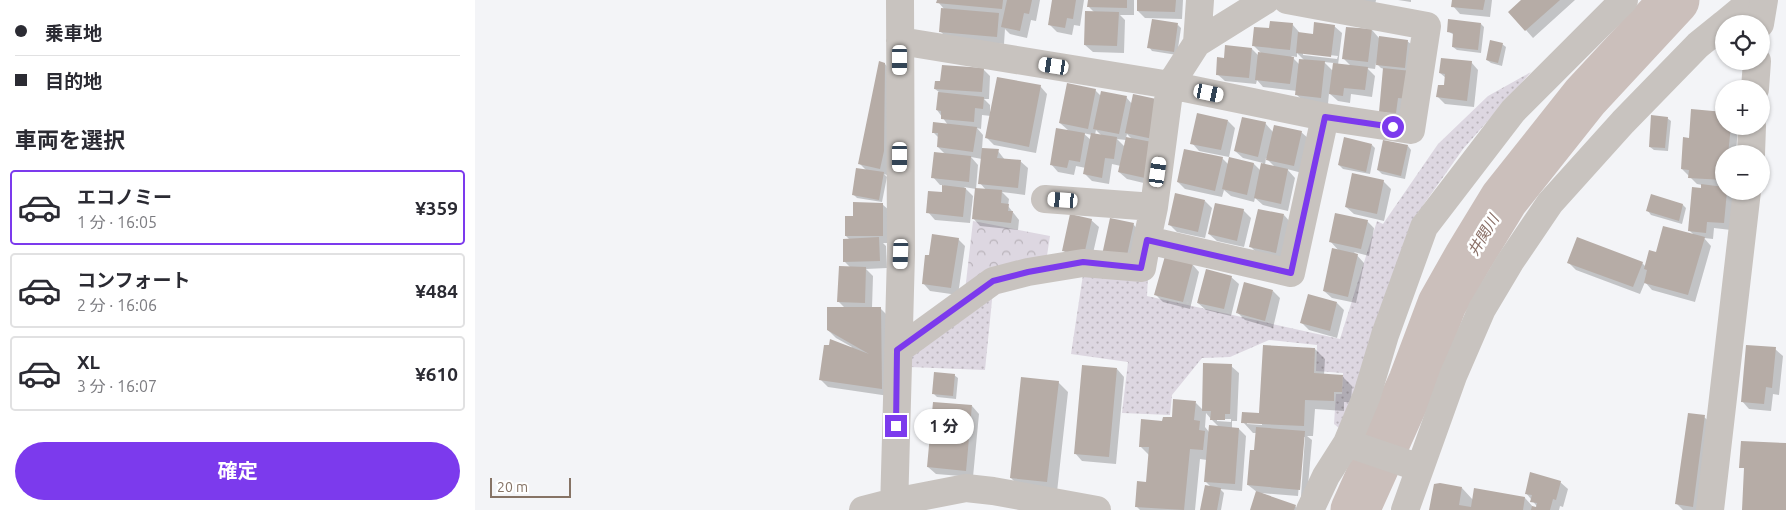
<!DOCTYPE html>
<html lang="ja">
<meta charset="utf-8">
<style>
:root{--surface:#fff;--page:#f2f2f3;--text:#2b2b33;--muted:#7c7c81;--line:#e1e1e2;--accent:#7c3aed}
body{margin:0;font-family:Ubuntu,"Noto Sans JP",sans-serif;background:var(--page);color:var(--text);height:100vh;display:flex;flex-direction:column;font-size:19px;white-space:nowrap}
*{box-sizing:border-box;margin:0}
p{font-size:16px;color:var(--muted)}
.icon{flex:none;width:28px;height:28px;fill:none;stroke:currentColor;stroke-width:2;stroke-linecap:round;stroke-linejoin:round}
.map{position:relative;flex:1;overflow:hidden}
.side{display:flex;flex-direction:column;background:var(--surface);width:475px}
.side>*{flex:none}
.guide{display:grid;align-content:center;height:110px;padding:0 15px;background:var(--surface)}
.controls{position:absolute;left:1240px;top:15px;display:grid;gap:10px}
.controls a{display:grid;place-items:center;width:55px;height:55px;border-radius:50%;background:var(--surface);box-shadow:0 1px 4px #0004;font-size:25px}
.scale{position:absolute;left:15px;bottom:12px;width:81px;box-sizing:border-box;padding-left:5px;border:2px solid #867365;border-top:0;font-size:14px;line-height:18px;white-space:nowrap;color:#867365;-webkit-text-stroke:4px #fff;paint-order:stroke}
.end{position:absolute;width:22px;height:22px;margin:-11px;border:6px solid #7c3aed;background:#fff;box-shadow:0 0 0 2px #fff}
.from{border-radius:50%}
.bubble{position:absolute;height:35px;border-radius:18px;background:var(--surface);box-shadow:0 1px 4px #0004;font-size:16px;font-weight:700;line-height:35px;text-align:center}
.car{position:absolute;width:15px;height:30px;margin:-15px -8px;border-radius:6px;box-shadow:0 0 4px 1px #0007;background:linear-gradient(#fff 24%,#345 0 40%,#fff 0 76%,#345 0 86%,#fff 0)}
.guide b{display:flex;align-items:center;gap:18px;height:48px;font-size:19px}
.guide b+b{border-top:1px solid var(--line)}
.guide i{width:12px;height:12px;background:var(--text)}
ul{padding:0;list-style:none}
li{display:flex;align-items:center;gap:15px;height:75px;margin:0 10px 8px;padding:0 5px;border:2px solid var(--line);border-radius:5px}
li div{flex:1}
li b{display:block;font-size:19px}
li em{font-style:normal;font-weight:700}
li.selected{border-color:var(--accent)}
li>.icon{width:45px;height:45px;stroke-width:1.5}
h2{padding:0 15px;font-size:22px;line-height:60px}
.cta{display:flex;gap:10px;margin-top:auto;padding:10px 15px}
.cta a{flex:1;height:58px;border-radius:30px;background:var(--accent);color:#fff;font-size:20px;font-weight:700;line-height:58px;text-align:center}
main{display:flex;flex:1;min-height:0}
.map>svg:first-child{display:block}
.grass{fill:url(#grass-dots)}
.forest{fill:url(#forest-crowns)}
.shadow{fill:#0003;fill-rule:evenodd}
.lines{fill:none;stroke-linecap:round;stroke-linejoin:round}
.river{stroke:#cbbfbb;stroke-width:49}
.building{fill:#b6aca6}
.minor{stroke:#c8c3bf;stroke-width:28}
.tertiary{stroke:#c8c3bf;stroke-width:28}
.route{stroke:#7c3aed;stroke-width:6}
.labels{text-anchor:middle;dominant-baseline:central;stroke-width:5;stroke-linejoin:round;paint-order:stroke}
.water-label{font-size:15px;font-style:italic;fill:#896e65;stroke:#fff}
</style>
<main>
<section class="side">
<div class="guide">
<b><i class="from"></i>乗車地</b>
<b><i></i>目的地</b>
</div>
<h2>車両を選択</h2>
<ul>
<li class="selected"><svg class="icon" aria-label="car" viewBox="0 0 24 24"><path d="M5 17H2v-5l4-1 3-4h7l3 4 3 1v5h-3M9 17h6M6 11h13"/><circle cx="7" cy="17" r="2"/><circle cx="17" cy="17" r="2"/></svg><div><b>エコノミー</b><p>1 分 · 16:05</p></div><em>¥359</em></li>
<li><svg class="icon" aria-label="car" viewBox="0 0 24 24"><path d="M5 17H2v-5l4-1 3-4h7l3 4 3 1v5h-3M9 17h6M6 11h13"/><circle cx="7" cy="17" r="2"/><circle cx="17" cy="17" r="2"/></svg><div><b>コンフォート</b><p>2 分 · 16:06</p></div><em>¥484</em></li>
<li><svg class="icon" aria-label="car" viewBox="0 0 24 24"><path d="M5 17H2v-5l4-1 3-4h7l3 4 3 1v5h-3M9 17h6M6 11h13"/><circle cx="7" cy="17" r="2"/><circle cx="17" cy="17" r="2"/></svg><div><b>XL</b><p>3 分 · 16:07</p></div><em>¥610</em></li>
</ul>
<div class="cta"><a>確定</a></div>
</section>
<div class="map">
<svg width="1311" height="510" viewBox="0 0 1311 510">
<defs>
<pattern id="grass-dots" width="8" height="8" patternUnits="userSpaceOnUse" patternTransform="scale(1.25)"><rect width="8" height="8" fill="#ddd7e1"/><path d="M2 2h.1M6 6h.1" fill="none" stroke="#b9b3ba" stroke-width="1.8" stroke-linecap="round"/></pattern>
<pattern id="forest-crowns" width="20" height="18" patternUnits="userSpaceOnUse" patternTransform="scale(1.25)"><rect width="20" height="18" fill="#ddd7e1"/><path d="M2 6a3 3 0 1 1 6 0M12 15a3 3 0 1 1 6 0" fill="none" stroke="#b9b3ba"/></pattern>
</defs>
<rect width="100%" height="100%" fill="#f3f4f7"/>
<!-- grass -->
<path class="grass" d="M1056 72 988 149 949 204 925 255 869 432 859 424 861 394H867L868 373 841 371 842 345 794 340 755 357 727 358 697 395 695 415 647 413 653 362 596 354 609 268 673 275 672 296 865 339 902 221 908 224 963 144 1013 96Z
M518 290 510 370 435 367V350Z"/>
<!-- forest -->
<path class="forest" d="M498 221 575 236 571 262 490 291Z"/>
<!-- shadow -->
<path class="shadow" d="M463 0H565L561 21 556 20 552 38 535 34 530 29 529 44 473 39 465 31 470 10 463 2Z
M579 0H609L605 26 599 25 597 35 582 32 574 24Z
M614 0H659V15H645L650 20 649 53 618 52 610 45 619 12 614 7Z
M663 0H708L707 19 670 18 663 11Z
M870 0H901L900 5Z
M923 0H936V2Z
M978 0H1017L1015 17 985 14 978 6Z
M1048 0H1100L1058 38 1035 12Z
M817 24 824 32V34L839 35 859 26 867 33 863 65 876 66 869 59 897 30 904 38 932 41 936 44 928 120 912 119 909 69 906 68 901 63 900 69 892 68 900 76 897 97 876 94 875 103 863 101 854 93 853 104 829 102 821 94 822 91 788 87 782 80 781 84 750 81 742 74 750 59 777 49 784 56 787 54 779 46 795 29ZM828 52 863 56 862 59 828 55ZM822 53 830 61 825 65 816 56 822 57ZM849 62 859 63 858 71Z
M1006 24 1009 27 1006 53 982 50 978 47 979 35 973 31Z
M703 25 706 28 702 55 677 51 674 47Z
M1027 44 1031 47 1027 66 1016 63 1012 60Z
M996 62 1003 70 999 107 970 104 963 97 970 86 971 78 965 73Z
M410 64 417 72 412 175 409 174 412 177 407 202 382 198 378 194 392 171 384 163Z
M508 69 515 76 514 99H509L515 105V112L565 86 572 94 561 153 519 145 512 138 516 116 507 115 506 129 502 128 508 135 507 149 523 151 530 160 545 161 553 168 550 195 527 192 534 199 533 206 544 220 543 230 505 226 498 218 511 190 505 183 507 159 496 157 503 165 501 189 489 187 498 196 495 223 460 220 453 212 468 193 469 185H465L458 177 471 155 463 147 464 138 458 132 473 125 462 110 464 92 460 89 467 83Z
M620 90 626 96 651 97 657 104 684 151 677 185 652 179 644 172 646 166 637 164 634 184 617 181 610 174 611 168 601 166 599 175 583 172 576 164 594 131 585 123ZM621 130 627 136 620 135ZM608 133 617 135 616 140ZM652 134 658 140 651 138ZM642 139 651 140 650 147Z
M1192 118 1196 121 1193 151 1179 150 1175 147Z
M753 121 760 128 754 157 724 151 717 143Z
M790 123 798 132H826L834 139 827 173 812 169 820 178 813 211 788 205 780 198 779 202 756 196 749 190 747 197 710 189 703 182 747 158 754 165 779 164 786 171 788 163 768 158 760 151ZM791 158 801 168 790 165Z
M1249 126H1263L1261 154H1249V191H1255L1260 196 1256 230 1239 228 1238 239 1229 238 1236 246 1220 302 1177 290 1170 282 1165 294 1101 270 1094 263H1167L1171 267 1182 253 1220 236 1214 230 1227 185 1222 184 1207 169 1215 139Z
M897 145 900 148 895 174 868 169 864 165Z
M933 146 936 150 930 179 907 174 903 170Z
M908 181 916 189 909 221 879 214 871 207Z
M730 201 737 208 730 238 702 232 695 225Z
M407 204 415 211V243H408L411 246 412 268 391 269 398 276 397 308H405L413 316 414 396 353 387 346 380 377 347 361 338 353 330 370 308 363 301 375 267 370 262 375 240 371 236 379 217Z
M1208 205 1211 208 1207 224 1176 215 1173 211Z
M768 210 776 218 769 247 742 241 734 234Z
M809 215 816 223 808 259 783 254 776 247Z
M616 220 624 227 616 262 596 258 589 251Z
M892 221 899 228 894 256 879 252 889 263 881 303 857 298 849 291 865 252 855 241Z
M658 224 665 232 658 266 636 262Z
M483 239 490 246 483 295 455 291 448 283 455 257Z
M717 264 724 272 715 309 688 302 681 295Z
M756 277 764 284 756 316 731 310 723 303Z
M798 291 805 298 798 328 770 320 763 313Z
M862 303 869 310 862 338 834 330 827 323Z
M840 349 850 359 849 375 867 376 877 386 876 402H869V411L840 409 838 436H832L837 440 832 497 826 496 830 437H828L823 496 786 493 820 506 824 510H776L782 492 773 485 780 452 782 433H778L768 422 786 415ZM772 422 787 423V425L772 424Z
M1300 349 1308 356 1304 395 1298 394 1296 411 1274 409 1267 401Z
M756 366 764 373 762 421H757V428L764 429 771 436 767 491 745 489 749 493 746 510H727L737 488 731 482 732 460 725 459 720 510H665L661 506 672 483 674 455 665 446 688 423 698 419 721 403 728 410ZM731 413 736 419 744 427 734 432 730 427ZM742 419H756V422L742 421Z
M642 369 649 377 641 464 607 461 600 453Z
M479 375 483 378 481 399 462 397 459 394Z
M583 382 593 392 582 492 546 488 536 478Z
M497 406 504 414 498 477 461 474 453 467Z
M1229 417 1237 424 1225 510H1208L1202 504Z
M1085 482 1093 489 1088 507 1085 506 1084 510H955L987 488 998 500 1000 490 1050 498 1059 508 1065 510 1051 493Z"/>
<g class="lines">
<!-- river -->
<path class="river" d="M880 510 938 381 967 304 993 258 1029 199 1110 97 1200 0"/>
</g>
<!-- building -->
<path class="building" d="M462 0H528L527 9 461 3Z
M532 0H557L554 14 549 13 545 31 526 27Z
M577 0H601L598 19 592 18 590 28 573 25Z
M613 0H652V8L612 7Z
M662 0H701L700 12 662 11Z
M977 0H1010L1008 10 976 7Z
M1046 0H1085L1050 31 1033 12Z
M466 8 524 13 522 37 464 32Z
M610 11 644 12 642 46 609 45Z
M677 19 703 23 699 52 672 48Z
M973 19 1006 23 1003 50 977 47 978 33 972 32Z
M795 21 818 23 815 50 777 46 779 27 794 28Z
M839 22 860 25 856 57 821 53 823 32 838 34Z
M871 27 897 29 893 62 867 59Z
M904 36 933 40 930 68 901 65Z
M1015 40 1028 43 1023 63 1011 60Z
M750 45 777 48 774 78 741 75 742 57 749 58Z
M783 52 819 57 815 84 780 80Z
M966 58 997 61 992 101 961 97 963 85H969L970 74 964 73Z
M824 59 850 61 846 98 820 95Z
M404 61 410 63 409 151 405 169 383 164Z
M858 63 893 67 890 90 869 88 868 96 854 94Z
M467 65 509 68 507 92 459 89 460 81H465Z
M908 68 936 71 933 99 923 98 921 113 904 112Z
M522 77 566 85 554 147 510 138Z
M592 83 621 89 613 129 584 123Z
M626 91 652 96 644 134 618 129Z
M463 92 509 97 508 109 500 108 499 122 466 119V111L461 110Z
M658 94 686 100 678 139 650 133Z
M1216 109 1249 112V126H1256L1253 154H1249V180L1213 178 1214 170 1206 169 1208 137 1214 138Z
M722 113 753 120 746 150 715 144Z
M1176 115 1193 117 1190 148 1174 147Z
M767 117 791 122 783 157 759 151Z
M458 122 502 127 498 152 462 147 463 133H457Z
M799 125 827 131 819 166 791 160Z
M581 128 610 133 605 162 594 160 592 168 575 165Z
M616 133 642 137 639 159 630 158 627 178 608 174Z
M651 137 677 142 670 178 643 172Z
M869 137 897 144 891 172 863 165Z
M908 140 933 145 926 176 902 170Z
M507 148 524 149 522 158 546 160 543 188 503 184Z
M709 149 748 157 740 191 702 182Z
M459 152 496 156 494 182 456 178Z
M754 157 779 163 772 195 747 189Z
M786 163 813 169 806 204 779 198Z
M381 168 409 172 404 200 377 195Z
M877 173 909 180 902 214 870 207Z
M1226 184 1249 187V191H1252L1249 223 1232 222 1231 233 1213 231 1217 187 1226 188Z
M467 185 491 188 488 217 451 213 453 191 467 192Z
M500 188 527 190 526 203 534 204 533 211H538L536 223 497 219Z
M700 193 730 200 723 232 693 225Z
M1176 194 1208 204 1204 221 1171 211Z
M378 202 408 203V236H370V216H378Z
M740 203 769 209 762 241 733 234Z
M783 209 809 214 801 253 774 247Z
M860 213 893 220 886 249 854 242Z
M595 214 617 219 609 255 587 251Z
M635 218 659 223 651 260 627 255Z
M1188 226 1230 237 1213 295 1169 283 1172 270 1169 269 1174 250 1181 252Z
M457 234 484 238 476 288 447 284 450 255H454Z
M404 237 405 261 368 262V239Z
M1102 237 1168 262 1158 287 1092 263Z
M857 248 883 254 873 297 848 291Z
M690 256 718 263 708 302 679 295Z
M364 266 391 267 390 303 362 302Z
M731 269 757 276 749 309 722 303Z
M769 282 798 290 790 321 761 313Z
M833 294 862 302 855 331 825 323Z
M352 307H406L407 389 344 380 349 345H354L355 339 394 354 352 330Z
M788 345 840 348 839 373 868 375 867 392H859V401L830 400 829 426 766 423 767 412 784 413Z
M1271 345 1301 347 1297 388 1291 387 1289 404 1266 402Z
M728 363 757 364 755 414H750V420H735L736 411H727Z
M607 365 642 368 634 457 599 454Z
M459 372 480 374 478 396 457 394Z
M546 377 584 381 572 482 535 478Z
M698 399 721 401 719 420 725 421 724 430 730 431 728 450 715 449 709 510 660 507 662 481 671 482 674 447H664L666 419 687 421 688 417H697Z
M458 402 497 405 491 471 452 467Z
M1213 413 1230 415 1218 507 1200 504Z
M734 425 764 428 760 484 729 482Z
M781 427 830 431 825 490 772 485 775 450H779Z
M1266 441 1311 443V510H1267L1269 468H1264Z
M1055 472 1086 481 1081 500 1078 499 1075 510H1056L1057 506 1061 507 1062 503 1055 502 1057 495 1050 494Z
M965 483 987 487 984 505 996 507 999 488 1050 497 1048 510H954L959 484Z
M730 485 746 488 742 510H725Z
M781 491 821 505 819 510H775Z"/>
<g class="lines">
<!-- minor -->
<path class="minor" d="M791 0 722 43 695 85 679 207 672 240 816 273 850 117
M1249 24 1278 0
M425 41 695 85 850 117 936 130 952 26 812 0
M722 43 725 0
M570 199 679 207
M423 350 518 281 553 272 608 263 667 268 672 240
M872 443 945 468
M388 510 419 502 491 488 518 491 622 510
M419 510 426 254 425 0
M835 510 851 476 872 443 892 395 910 335 949 227 1038 111 1149 0
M930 510 978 376 1007 309 1035 262 1075 203 1148 122 1223 45 1249 24"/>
<!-- tertiary -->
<path class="tertiary" d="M1285 24 1289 0
M1280 89 1282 61
M1276 154 1277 126
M1235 510 1272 191"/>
</g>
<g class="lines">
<!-- route -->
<path class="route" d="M421 426 422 350 518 281 553 272 608 262 666 268 672 240 816 273 850 117 918 127"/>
</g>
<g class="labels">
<!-- water labels -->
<g class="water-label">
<text transform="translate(1008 235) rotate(-59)">井関川</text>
</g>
</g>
</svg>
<div class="controls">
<a><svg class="icon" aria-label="locate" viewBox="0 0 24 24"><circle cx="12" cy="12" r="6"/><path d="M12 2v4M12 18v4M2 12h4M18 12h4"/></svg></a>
<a>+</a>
<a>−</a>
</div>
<div class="scale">20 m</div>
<i class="end from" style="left:918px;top:127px"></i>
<i class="end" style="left:421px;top:426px"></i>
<div class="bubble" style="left:439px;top:409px;width:60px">1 分</div>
<i class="car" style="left:425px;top:60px;rotate:180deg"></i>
<i class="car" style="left:579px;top:66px;rotate:279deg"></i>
<i class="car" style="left:734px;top:93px;rotate:102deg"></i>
<i class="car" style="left:425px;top:157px;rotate:180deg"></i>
<i class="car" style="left:683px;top:172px;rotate:8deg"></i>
<i class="car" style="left:588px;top:200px;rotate:274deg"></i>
<i class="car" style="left:426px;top:254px;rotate:182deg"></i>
</div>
</main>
